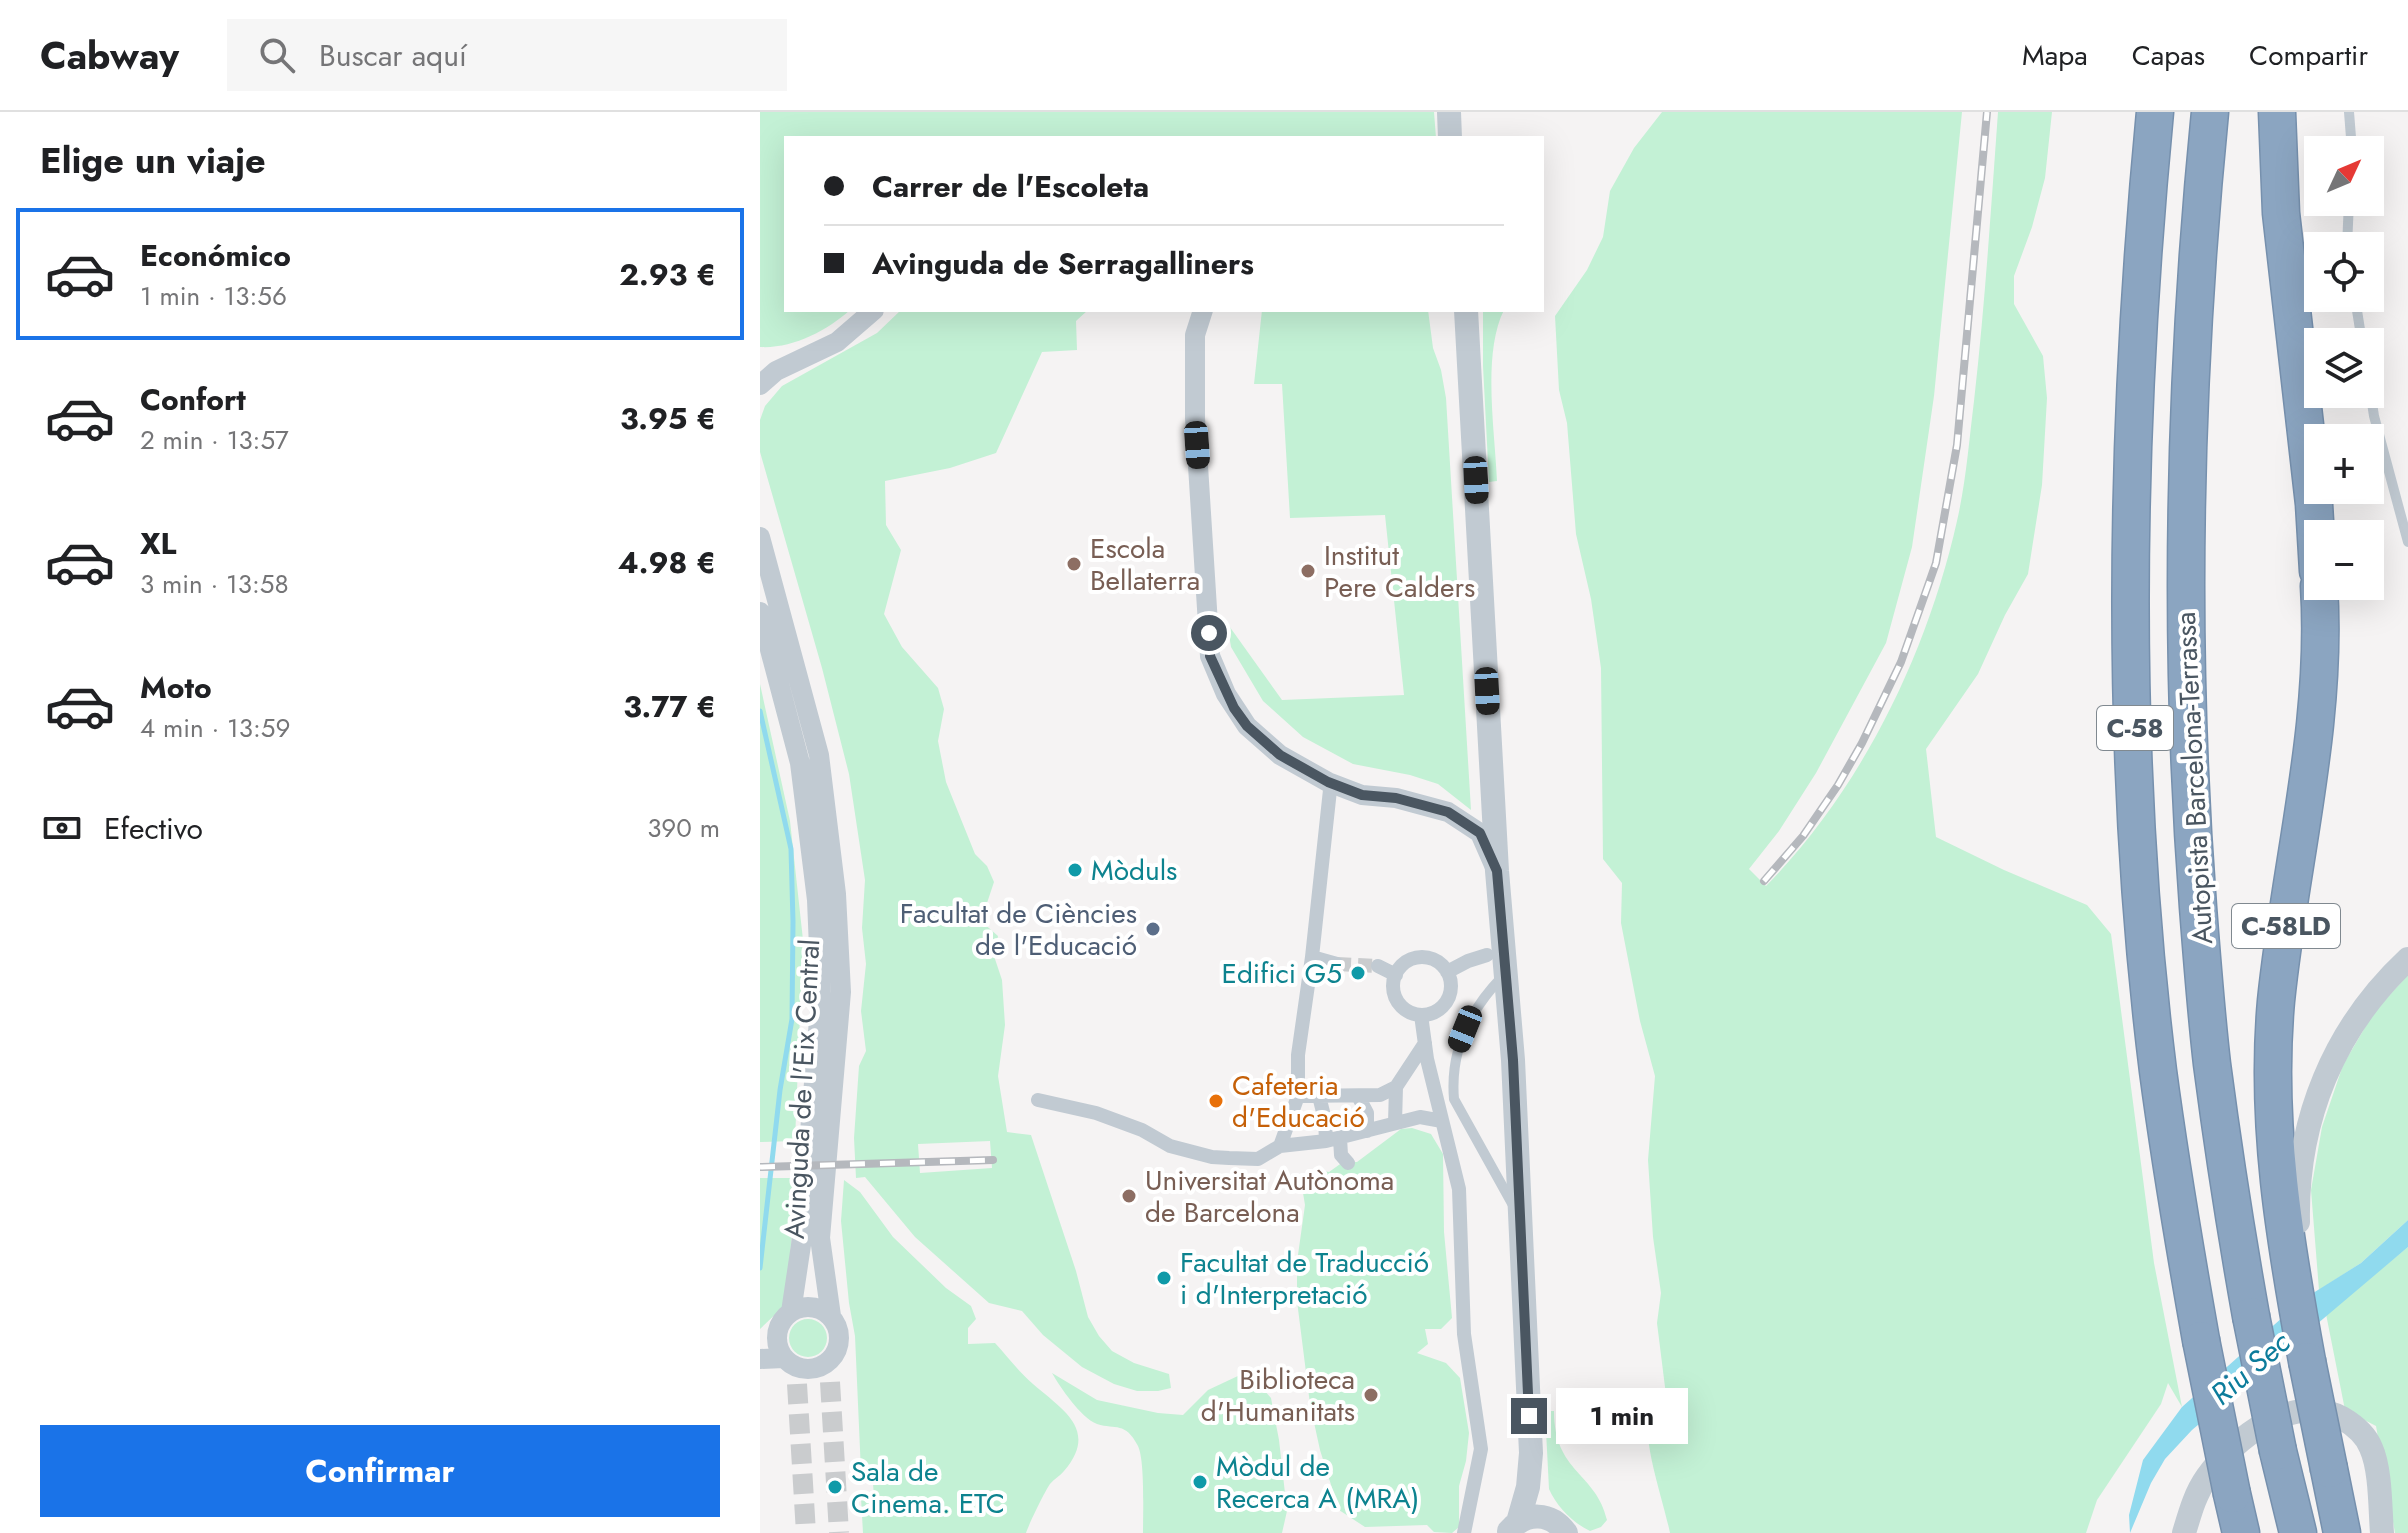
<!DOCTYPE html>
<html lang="es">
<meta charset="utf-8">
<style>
:root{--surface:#fff;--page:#f6f6f6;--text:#202124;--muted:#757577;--line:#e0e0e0;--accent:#1a73e8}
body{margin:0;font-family:Jost,sans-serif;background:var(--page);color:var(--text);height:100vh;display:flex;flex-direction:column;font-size:30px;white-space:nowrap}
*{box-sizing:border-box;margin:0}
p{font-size:26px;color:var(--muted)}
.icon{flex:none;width:44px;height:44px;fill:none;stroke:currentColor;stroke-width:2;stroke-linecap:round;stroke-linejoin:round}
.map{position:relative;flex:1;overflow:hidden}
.drawer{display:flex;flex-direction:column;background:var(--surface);width:760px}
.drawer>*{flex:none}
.banner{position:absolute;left:24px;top:24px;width:760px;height:176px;border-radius:0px;box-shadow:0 8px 32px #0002;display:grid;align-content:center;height:176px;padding:0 40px;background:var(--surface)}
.needle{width:52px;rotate:46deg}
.buttons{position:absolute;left:1544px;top:24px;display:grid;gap:16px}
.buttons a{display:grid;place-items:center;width:80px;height:80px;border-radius:0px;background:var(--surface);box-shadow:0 8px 32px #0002;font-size:40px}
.end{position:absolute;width:36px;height:36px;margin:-18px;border:10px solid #4a5661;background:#fff;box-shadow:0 0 0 4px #fff}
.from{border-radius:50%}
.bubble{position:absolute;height:56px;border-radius:0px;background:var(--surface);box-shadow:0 8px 32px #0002;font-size:26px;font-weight:700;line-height:56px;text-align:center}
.car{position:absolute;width:24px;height:48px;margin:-24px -12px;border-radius:10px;box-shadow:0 0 6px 2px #0007;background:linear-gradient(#222 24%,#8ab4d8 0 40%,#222 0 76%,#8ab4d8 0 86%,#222 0)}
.banner b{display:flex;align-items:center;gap:28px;height:76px;font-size:30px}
.banner b+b{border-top:2px solid var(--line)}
.banner i{width:20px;height:20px;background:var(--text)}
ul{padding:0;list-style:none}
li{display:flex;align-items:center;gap:24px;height:132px;margin:0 16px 12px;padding:0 24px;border:4px solid transparent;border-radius:0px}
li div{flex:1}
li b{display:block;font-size:30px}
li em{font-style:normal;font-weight:700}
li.current{border-color:var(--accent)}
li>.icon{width:72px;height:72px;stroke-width:1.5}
h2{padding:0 40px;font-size:36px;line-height:96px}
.pay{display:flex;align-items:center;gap:20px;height:88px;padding:0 40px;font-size:30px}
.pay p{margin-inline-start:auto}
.action{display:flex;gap:16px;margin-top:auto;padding:16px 40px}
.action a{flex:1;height:92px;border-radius:0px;background:var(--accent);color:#fff;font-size:32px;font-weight:700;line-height:92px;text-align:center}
header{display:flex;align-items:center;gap:48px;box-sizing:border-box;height:112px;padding:0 40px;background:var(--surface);border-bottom:2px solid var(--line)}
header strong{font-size:38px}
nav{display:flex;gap:44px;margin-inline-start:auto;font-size:28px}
.search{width:560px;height:72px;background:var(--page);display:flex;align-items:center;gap:20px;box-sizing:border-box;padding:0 28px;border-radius:0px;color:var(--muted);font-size:30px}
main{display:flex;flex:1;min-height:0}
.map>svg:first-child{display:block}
.green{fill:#c3f1d5;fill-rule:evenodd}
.water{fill:#90daee}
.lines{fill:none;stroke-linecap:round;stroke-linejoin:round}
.stream{stroke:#90daee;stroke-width:5}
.pedestrian-tunnel{stroke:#caccce;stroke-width:14;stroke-dasharray:14 7;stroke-linecap:butt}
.minor-tunnel{stroke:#caccce;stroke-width:20;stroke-dasharray:20 10;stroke-linecap:butt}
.motorway-casing{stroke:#7690ad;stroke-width:39}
.service{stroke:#c1cad2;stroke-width:10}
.pedestrian{stroke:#c1cad2;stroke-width:14}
.minor{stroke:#c1cad2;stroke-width:20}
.tertiary{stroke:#c1cad2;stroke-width:24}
.motorway{stroke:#8ba5c1;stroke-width:36}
.rail-casing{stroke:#b5b8bd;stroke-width:8}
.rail{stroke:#fff;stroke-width:5;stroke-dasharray:15;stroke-linecap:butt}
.motorway-bridge-casing{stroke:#7690ad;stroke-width:39;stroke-linecap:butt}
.motorway-bridge{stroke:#8ba5c1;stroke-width:36}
.route{stroke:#4a5661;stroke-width:10}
.education-dot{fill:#8d6e63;stroke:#fff;stroke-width:3}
.culture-dot{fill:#0f9aa8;stroke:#fff;stroke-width:3}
.service-dot{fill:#5c6f8a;stroke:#fff;stroke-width:3}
.food-dot{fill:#e8710a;stroke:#fff;stroke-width:3}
.labels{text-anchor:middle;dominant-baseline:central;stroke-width:8;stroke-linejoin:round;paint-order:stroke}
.shield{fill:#fff;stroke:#808990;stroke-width:2}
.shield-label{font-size:26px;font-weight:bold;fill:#4a5661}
.education-label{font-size:28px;fill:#785e54;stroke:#fff;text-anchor:start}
.street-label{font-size:28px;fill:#4a5661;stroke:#fff}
.culture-label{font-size:28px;fill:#0d838f;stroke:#fff;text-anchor:start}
.service-label{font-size:28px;fill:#4e5e75;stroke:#fff;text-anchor:end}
.food-label{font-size:28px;fill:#c56008;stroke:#fff;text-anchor:start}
.water-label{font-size:30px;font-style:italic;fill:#0c7c9b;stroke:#fff}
</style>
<header>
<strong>Cabway</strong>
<div class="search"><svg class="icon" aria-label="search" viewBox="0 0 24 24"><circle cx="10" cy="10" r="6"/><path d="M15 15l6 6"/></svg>Buscar aquí</div>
<nav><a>Mapa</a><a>Capas</a><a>Compartir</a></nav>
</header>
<main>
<section class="drawer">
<h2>Elige un viaje</h2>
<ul>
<li class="current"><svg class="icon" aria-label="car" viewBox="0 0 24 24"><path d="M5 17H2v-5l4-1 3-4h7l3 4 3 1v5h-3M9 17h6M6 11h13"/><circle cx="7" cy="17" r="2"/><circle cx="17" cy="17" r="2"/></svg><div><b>Económico</b><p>1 min · 13:56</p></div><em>2.93 €</em></li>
<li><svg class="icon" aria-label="car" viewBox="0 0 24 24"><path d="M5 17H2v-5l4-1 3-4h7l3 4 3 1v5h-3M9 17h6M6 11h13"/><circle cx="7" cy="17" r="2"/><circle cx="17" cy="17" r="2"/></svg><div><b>Confort</b><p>2 min · 13:57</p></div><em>3.95 €</em></li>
<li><svg class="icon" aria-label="car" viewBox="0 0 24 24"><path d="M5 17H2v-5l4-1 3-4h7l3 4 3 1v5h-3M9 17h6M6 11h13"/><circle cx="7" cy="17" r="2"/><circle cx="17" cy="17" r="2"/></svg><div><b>XL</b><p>3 min · 13:58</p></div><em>4.98 €</em></li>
<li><svg class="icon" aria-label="car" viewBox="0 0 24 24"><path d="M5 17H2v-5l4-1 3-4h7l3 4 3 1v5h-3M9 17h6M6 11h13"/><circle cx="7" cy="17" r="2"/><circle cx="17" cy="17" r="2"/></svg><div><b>Moto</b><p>4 min · 13:59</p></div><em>3.77 €</em></li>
</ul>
<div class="pay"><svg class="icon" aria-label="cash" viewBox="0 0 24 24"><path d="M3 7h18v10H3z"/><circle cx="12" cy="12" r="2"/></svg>Efectivo<p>390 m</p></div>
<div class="action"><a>Confirmar</a></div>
</section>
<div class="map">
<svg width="1648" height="1421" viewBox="0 0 1648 1421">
<rect width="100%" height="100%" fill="#f5f3f3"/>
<!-- green -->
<path class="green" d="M0 0H674L676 26H26V198H90C67 219 31 237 0 235Z
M902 0H1202L1174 284 1152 435 1126 531 1056 661 1019 719 989 757 1006 774C1102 676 1167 542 1197 409 1206 370 1209 329 1214 289 1225 193 1231 96 1238 0H1292L1285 66 1272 115 1254 164V192L1283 244 1287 286 1282 373 1268 462 1245 503 1218 562 1166 637 1176 725 1244 758 1327 793 1351 822 1394 1151 1422 1295 1408 1271 1401 1292 1337 1388 1326 1421H910C902 1382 879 1324 890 1287L906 1283 897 1211 901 1181 893 1125 888 1048 895 964 880 909 861 811 862 771 843 747 841 556 831 487 816 422 807 311 799 278 795 204 827 158 843 125 850 79 874 36Z
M141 198H328L316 209 317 238 282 240 236 341 190 356 125 369 126 413 141 438 124 502 142 535 178 576 184 597 178 629 186 670 215 742 227 754 234 770 221 809 238 824 234 844 242 868 245 913 238 964 247 1020 271 1023 316 1159 328 1205 339 1224 352 1239 374 1251 409 1262 411 1276 398 1279H377L354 1272 322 1255 283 1223 262 1199 229 1191 155 1125 105 1065 96 1066 94 1026 99 954 106 939 101 899 106 852 102 816 105 768 89 662 62 556 0 340V308L5 294 22 274 117 221ZM230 1029 232 1056 160 1061 158 1032Z
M502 198H668L673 236 681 258 686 286 711 698 678 672 650 663 593 652 543 625 503 589 471 535 467 511 522 588 644 583 625 403 530 406 522 272H494Z
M723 198H744C722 242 735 319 737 369L729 370 723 254Z
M0 572 30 709 43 828 35 1029 0 1030Z
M1648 863V1108L1601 1151 1559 1178 1551 1078 1562 1015 1583 953 1614 900Z
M652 1016 671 1022 683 1042 684 1120 692 1206 681 1217H665L668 1232 657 1241 686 1251 700 1266 709 1321 706 1349 699 1374V1415L692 1421 674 1420 667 1413 605 1415 579 1398 560 1338 550 1292 537 1189V1150L545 1093 542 1075 559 1058 569 1060 583 1050H597L641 1017Z
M0 1066H35L29 1165 22 1196 0 1217Z
M84 1068 100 1080 133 1125 186 1176 211 1194 216 1207 208 1216V1232L235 1231C248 1245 259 1260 273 1272 303 1298 339 1318 304 1359 300 1364 294 1367 290 1372 286 1377 268 1414 266 1421H103L101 1386 114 1384 112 1360H101L95 1224 89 1191 81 1109Z
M1648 1135V1421H1635L1616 1314 1585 1298 1566 1202Z
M29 1226a19 19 0 1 1 38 0a19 19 0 1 1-38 0Z
M292 1261 337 1288 398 1301 423 1303 448 1278 480 1263 497 1270 511 1286 519 1328 527 1399 522 1421H383C383 1401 385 1349 378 1334 365 1309 356 1318 337 1312 321 1306 300 1275 292 1261Z
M785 1299H794C794 1361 836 1360 847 1408L841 1415 830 1419C813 1411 797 1395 789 1377Z"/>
<!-- water -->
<path class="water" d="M1648 1108V1135L1432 1318 1405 1347 1391 1371 1370 1421 1369 1403 1383 1348 1422 1295 1542 1188 1601 1151Z"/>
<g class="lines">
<!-- stream -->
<path class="stream" d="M0 599 31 737 33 810 32 907 20 978 0 1156"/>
<!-- pedestrian-tunnel -->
<path class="pedestrian-tunnel" d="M577 852 618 854"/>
<!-- minor-tunnel -->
<path class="minor-tunnel" d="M70 1270 79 1421
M37 1272 46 1421"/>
<defs>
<path id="motorway" d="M1395 0C1365 314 1359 645 1398 959 1410 1049 1425 1138 1441 1228
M1450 0C1424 263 1418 531 1438 795 1442 847 1446 900 1452 952 1463 1036 1476 1120 1491 1204
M1517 0 1521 101 1554 392 1558 459
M1547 1249C1525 1130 1505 1011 1516 889 1530 751 1568 613 1559 474
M1518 1339 1538 1421
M1569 1357 1582 1421
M1472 1382 1481 1421"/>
</defs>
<!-- motorway casing -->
<use href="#motorway" class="motorway-casing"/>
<!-- service -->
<path class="service" d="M1589 0 1592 38
M1587 134 1589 90
M1595 186 1602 230
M1610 278 1614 304 1648 430
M742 865C709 899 690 940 694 987L754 1095"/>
<!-- pedestrian -->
<path class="pedestrian" d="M552 845 577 852
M633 874a29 29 0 1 1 58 0a29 29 0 1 1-58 0Z
M618 854 636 863
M687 860 708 849 727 843
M661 903 667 947 699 1077 704 1222 721 1337 704 1421
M538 984 620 983 636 975
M559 984 565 1008 566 1029
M598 984 607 1001V1019
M278 988 336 1001 382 1018 410 1034 452 1045 469 1046 498 1047 520 1034 566 1029 660 1005 682 1009
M635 1011 636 975 665 931
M580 1026 581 1043 588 1051
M520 1034 538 984V943L552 845 570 678"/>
<!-- minor -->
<path class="minor" d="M443 198 435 223V306L450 544 466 582 487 614 520 643 568 670 602 683 636 686 688 700 720 721 734 753
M0 273 16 259 77 230 114 198
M0 425 59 643 76 782 81 880 60 1126 71 1204
M0 500 40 651 57 788 61 883 41 1133 31 1200
M17 1226a31 31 0 1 1 62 0a31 31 0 1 1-62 0Z
M0 1247 24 1246"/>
<!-- tertiary -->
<path class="tertiary" d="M689 0 690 26
M706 198 737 759 753 948 771 1341 768 1375 758 1410
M1538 1110C1536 1009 1574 916 1648 847
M749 1419C766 1399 791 1400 806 1421
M1424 1421C1430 1401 1435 1382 1447 1365 1474 1326 1533 1280 1582 1306 1594 1313 1606 1323 1611 1336 1621 1358 1620 1397 1622 1421"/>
<!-- motorway -->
<use href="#motorway" class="motorway"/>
<defs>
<path id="rail" d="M1004 769 1043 724 1078 673 1102 631 1141 550 1176 451 1197 333 1227 0
M0 1055 233 1048"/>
</defs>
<!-- rail casing -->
<use href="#rail" class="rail-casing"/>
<!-- rail -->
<use href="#rail" class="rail"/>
<defs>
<path id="motorway-bridge" d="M1491 1204 1518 1339
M1441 1228 1472 1382
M1547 1249 1569 1357"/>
</defs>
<!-- motorway-bridge casing -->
<use href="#motorway-bridge" class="motorway-bridge-casing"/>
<!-- motorway-bridge -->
<use href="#motorway-bridge" class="motorway-bridge"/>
</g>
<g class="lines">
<!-- route -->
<path class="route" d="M449 521 450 544 474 596 487 614 520 643 568 670 602 683 636 686 688 700 720 721 737 759 753 948 769 1304"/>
</g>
<!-- markers -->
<g class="education-dot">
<circle cx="314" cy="452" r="8"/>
<circle cx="548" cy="459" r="8"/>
<circle cx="369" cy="1084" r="8"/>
<circle cx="611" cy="1283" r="8"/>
</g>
<g class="culture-dot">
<circle cx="315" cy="758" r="8"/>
<circle cx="598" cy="861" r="8"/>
<circle cx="404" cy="1166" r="8"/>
<circle cx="440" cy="1370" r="8"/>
<circle cx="75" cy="1375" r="8"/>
</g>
<circle class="service-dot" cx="393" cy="817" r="8"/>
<circle class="food-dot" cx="456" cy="989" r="8"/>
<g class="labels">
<!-- shield labels -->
<g class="shield">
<rect x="1337" y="594" width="76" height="44" rx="6"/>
<rect x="1472" y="792" width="108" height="44" rx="6"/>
</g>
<g class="shield-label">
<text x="1375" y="616">C-58</text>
<text x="1526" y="814">C-58LD</text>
</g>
<!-- education labels -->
<g class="education-label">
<text x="330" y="436">Escola<tspan x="330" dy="32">Bellaterra</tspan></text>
<text x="564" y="443">Institut<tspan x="564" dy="32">Pere Calders</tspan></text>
<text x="385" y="1068">Universitat Autònoma<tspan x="385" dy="32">de Barcelona</tspan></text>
<text x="595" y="1267" text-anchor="end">Biblioteca<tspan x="595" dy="32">d'Humanitats</tspan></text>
</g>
<!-- street labels -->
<g class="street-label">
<text transform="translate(1434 666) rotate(-93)">Autopista Barcelona-Terrassa</text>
<text transform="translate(42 977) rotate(-87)">Avinguda de l'Eix Central</text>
</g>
<!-- culture labels -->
<g class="culture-label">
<text x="331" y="758">Mòduls</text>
<text x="582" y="861" text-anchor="end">Edifici G5</text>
<text x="420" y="1150">Facultat de Traducció<tspan x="420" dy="32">i d'Interpretació</tspan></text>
<text x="456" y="1354">Mòdul de<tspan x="456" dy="32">Recerca A (MRA)</tspan></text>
<text x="91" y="1359">Sala de<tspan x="91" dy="32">Cinema. ETC</tspan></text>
</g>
<!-- service labels -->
<g class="service-label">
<text x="377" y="801">Facultat de Ciències<tspan x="377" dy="32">de l'Educació</tspan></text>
</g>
<!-- food labels -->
<g class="food-label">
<text x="472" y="973">Cafeteria<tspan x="472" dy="32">d'Educació</tspan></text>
</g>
<!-- water labels -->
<g class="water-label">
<text transform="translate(1490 1256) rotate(-41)">Riu Sec</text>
</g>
</g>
</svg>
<div class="buttons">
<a><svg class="needle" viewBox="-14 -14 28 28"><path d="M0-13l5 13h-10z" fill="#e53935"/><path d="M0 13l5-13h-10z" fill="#757577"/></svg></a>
<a><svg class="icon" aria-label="locate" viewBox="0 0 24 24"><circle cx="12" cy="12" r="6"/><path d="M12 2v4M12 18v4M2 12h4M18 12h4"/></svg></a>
<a><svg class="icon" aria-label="layers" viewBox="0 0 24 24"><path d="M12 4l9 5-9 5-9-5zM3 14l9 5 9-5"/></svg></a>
<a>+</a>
<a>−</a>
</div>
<i class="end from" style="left:449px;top:521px"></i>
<i class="end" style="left:769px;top:1304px"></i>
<div class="bubble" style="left:796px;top:1276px;width:132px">1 min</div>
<i class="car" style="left:437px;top:333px;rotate:176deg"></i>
<i class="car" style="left:716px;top:368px;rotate:177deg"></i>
<i class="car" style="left:727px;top:579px;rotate:177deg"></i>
<i class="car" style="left:705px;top:917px;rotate:202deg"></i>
<div class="banner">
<b><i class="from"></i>Carrer de l'Escoleta</b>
<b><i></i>Avinguda de Serragalliners</b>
</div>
</div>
</main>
